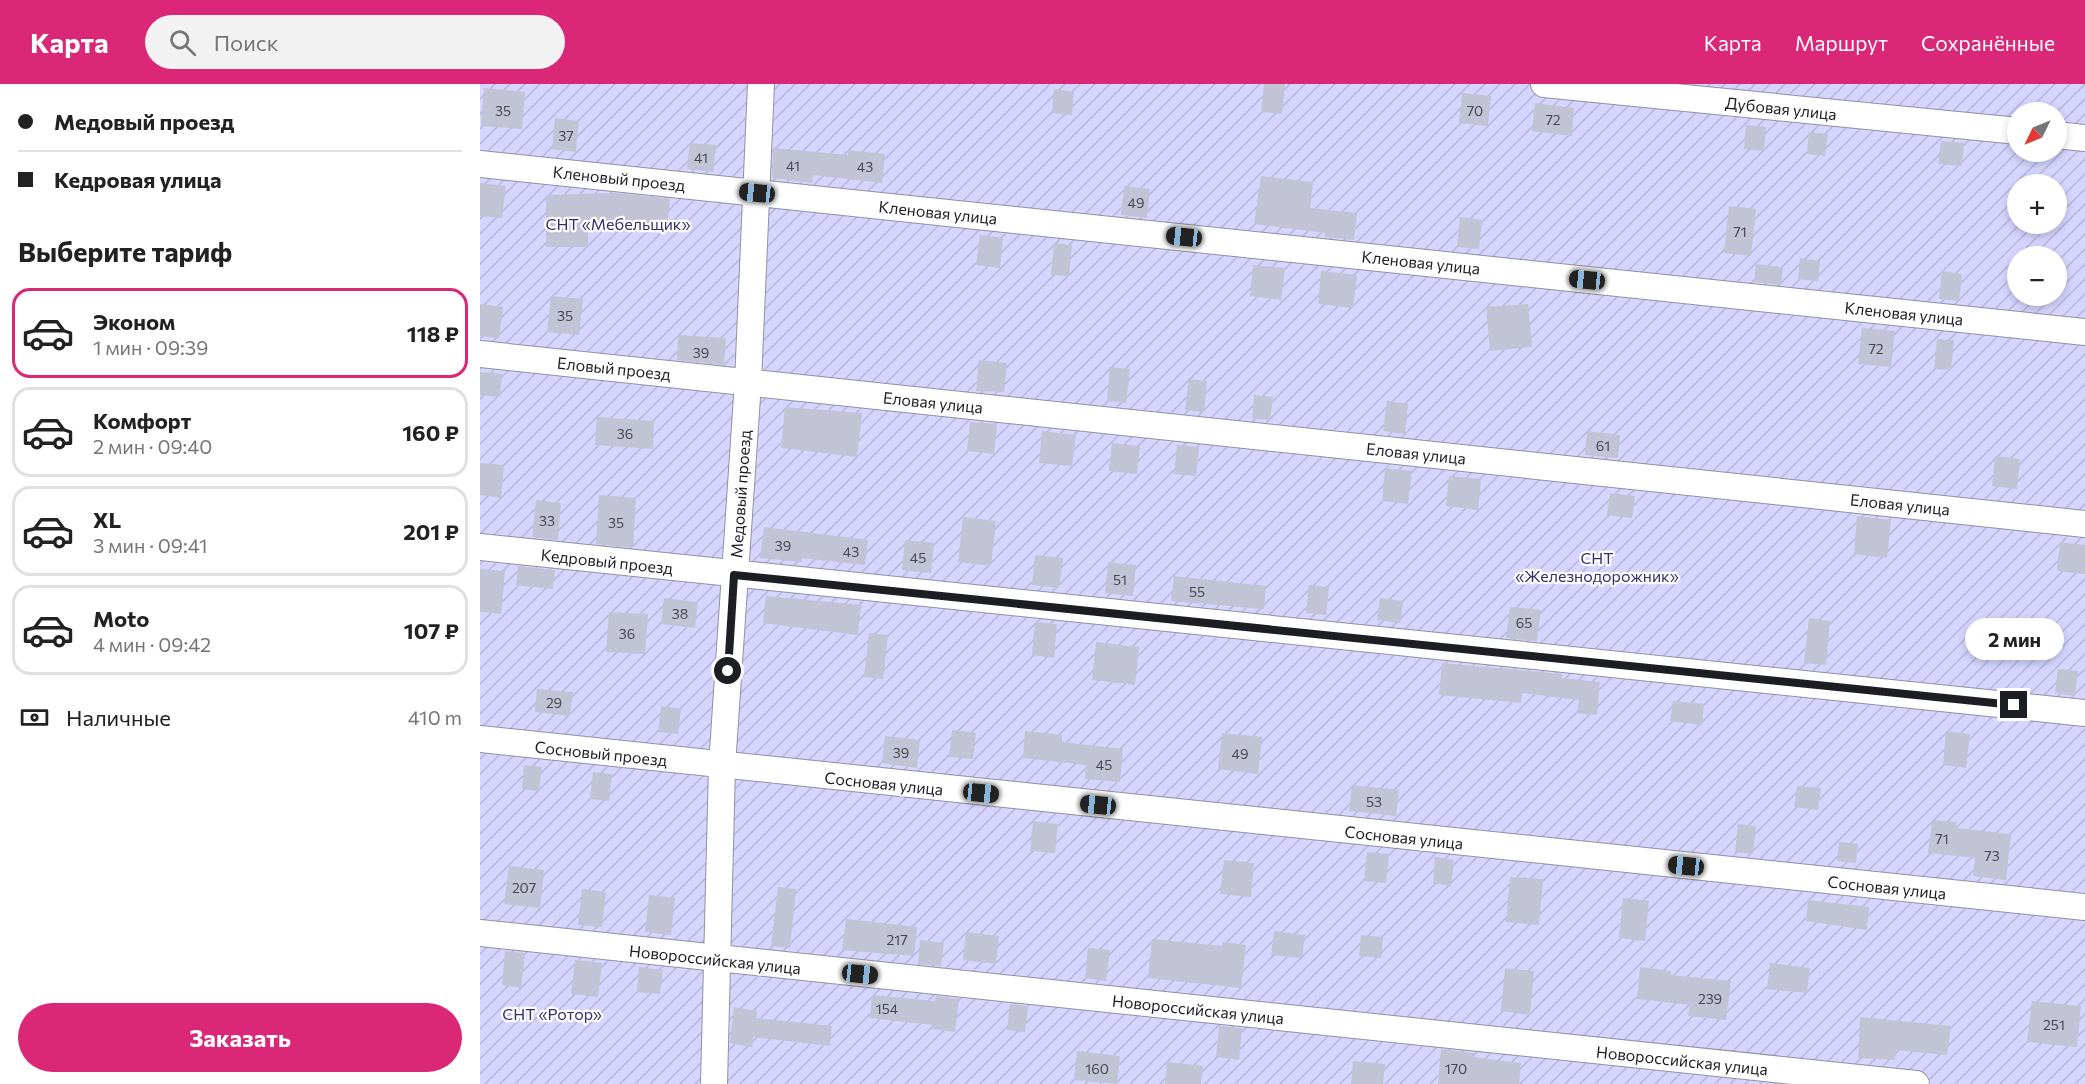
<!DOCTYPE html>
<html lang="ru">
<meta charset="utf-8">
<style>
:root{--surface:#fff;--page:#f2f2f2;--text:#222;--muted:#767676;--line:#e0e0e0;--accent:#db2777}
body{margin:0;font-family:Commissioner,sans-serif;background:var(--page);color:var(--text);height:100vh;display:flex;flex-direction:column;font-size:22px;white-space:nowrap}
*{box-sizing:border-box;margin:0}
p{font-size:20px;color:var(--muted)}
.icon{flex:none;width:33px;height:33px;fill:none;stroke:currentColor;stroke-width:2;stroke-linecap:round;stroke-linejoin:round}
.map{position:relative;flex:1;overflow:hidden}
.side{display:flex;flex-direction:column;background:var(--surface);width:480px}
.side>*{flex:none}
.top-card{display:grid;align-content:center;height:132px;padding:0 18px;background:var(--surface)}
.needle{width:39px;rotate:227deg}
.buttons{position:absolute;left:1527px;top:18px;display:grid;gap:12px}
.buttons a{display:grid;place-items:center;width:60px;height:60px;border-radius:50%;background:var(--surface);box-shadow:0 3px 9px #0003;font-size:30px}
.end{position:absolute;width:27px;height:27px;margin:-14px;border:8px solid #1d1d24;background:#fff;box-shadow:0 0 0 3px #fff}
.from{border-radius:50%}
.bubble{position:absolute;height:42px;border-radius:21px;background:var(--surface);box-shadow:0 3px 9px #0003;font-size:20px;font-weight:700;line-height:42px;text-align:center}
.car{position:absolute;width:18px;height:36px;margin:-18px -9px;border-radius:8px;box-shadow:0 0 4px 2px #0007;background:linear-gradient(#222 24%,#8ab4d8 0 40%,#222 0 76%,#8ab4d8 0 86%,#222 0)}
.top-card b{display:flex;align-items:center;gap:21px;height:57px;font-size:22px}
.top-card b+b{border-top:2px solid var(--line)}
.top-card i{width:15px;height:15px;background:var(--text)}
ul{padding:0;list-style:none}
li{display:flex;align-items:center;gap:18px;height:90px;margin:0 12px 9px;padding:0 6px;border:3px solid var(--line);border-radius:18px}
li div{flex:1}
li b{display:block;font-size:22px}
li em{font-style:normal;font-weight:700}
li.current{border-color:var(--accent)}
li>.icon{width:54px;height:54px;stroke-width:1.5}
h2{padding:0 18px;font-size:27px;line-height:72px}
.pay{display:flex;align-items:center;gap:15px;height:66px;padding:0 18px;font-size:22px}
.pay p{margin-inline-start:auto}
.cta{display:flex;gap:12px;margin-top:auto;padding:12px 18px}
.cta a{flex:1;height:69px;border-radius:36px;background:var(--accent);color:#fff;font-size:24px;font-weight:700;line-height:69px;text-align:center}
header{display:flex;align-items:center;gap:36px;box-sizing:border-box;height:84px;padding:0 30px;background:var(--accent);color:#fff}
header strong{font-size:28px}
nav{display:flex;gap:33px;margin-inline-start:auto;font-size:21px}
.search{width:420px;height:54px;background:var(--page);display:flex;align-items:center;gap:15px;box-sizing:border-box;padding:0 21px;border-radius:33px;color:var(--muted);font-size:22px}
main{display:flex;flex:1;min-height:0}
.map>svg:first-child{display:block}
.garden{fill:url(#garden-furrows);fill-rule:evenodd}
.building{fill:#c2c3d5}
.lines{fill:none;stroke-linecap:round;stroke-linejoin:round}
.street-casing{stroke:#9191a2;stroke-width:28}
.street{stroke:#fff;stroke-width:26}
.route{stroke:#1d1d24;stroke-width:8}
.labels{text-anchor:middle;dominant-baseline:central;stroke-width:4.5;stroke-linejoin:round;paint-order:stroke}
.number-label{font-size:14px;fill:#464650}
.street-label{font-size:16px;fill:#1d1d24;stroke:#fff}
.park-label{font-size:16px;fill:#362e6d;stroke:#fff}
</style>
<header>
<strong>Карта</strong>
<div class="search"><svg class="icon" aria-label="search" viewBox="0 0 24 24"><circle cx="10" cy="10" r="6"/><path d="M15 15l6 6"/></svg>Поиск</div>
<nav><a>Карта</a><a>Маршрут</a><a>Сохранённые</a></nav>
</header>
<main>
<section class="side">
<div class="top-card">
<b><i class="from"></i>Медовый проезд</b>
<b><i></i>Кедровая улица</b>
</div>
<h2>Выберите тариф</h2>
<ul>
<li class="current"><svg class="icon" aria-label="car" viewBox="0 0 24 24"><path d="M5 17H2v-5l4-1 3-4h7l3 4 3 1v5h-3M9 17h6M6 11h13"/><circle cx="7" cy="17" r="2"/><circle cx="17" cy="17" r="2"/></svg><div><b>Эконом</b><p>1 мин · 09:39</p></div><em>118 ₽</em></li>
<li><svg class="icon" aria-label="car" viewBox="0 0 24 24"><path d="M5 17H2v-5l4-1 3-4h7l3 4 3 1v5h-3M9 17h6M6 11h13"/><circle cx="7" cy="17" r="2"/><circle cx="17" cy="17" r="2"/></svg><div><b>Комфорт</b><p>2 мин · 09:40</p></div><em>160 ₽</em></li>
<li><svg class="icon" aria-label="car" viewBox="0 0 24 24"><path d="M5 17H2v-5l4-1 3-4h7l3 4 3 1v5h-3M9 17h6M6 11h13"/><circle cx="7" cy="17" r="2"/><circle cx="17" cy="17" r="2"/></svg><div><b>XL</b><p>3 мин · 09:41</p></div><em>201 ₽</em></li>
<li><svg class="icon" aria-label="car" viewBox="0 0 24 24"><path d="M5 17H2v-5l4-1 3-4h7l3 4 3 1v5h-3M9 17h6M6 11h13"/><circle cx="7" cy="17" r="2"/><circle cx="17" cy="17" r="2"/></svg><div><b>Moto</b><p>4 мин · 09:42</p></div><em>107 ₽</em></li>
</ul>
<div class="pay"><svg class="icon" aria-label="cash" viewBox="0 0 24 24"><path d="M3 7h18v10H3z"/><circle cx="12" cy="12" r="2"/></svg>Наличные<p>410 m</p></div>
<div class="cta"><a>Заказать</a></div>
</section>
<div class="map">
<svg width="1605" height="1000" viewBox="0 0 1605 1000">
<defs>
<pattern id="garden-furrows" width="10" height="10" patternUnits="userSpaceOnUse" patternTransform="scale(1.5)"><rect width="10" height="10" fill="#d5d5ff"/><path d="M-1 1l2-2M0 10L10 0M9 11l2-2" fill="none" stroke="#b6b6da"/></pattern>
</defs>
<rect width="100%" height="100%" fill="#f6f6fe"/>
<!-- garden -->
<path class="garden" d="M0 0H1605V1000H0ZM1538 28H1576V68H1538ZM1538 100H1576V140H1538ZM1538 172H1576V212H1538Z"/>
<!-- building -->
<path class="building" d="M784 0H805L802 30 781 28Z
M4 4 45 8 42 45 1 42Z
M574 5 594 8 592 31 572 29Z
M982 9 1011 12 1008 42 979 39Z
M1055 19 1094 24 1092 52 1052 47Z
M75 34 99 37 96 68 72 65Z
M1266 41 1286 43 1284 67 1264 65Z
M1329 48 1348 50 1345 72 1327 70Z
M1461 57 1484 59 1482 82 1458 80Z
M210 59 236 61 233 88 207 85Z
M293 64 368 71V66L405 70 402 99 333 91 332 99 292 94Z
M781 92 833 98 830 124 877 129 874 156 845 153V149L774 140Z
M0 99 26 102 22 134 0 132Z
M644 102 670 105 667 134 641 131Z
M137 109 190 115 187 146 108 137V163H66V111Z
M1249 122 1276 125 1271 172 1244 169Z
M980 133 1002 136 999 165 977 163Z
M500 151 523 154 520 184 496 181Z
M574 159 592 161 589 192 571 191Z
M1320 174 1340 177 1338 197 1318 195Z
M1276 180 1303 183 1301 201 1274 198Z
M773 181 805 184 801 216 770 212Z
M841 187 877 191 873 224 838 220Z
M1462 187 1482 190 1479 217 1459 215Z
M71 212 103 215 99 251 67 248Z
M0 220 23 223 19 254 0 252Z
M1048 220 1052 263 1010 267 1006 223Z
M1382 244 1415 247 1411 283 1378 280Z
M198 251 246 254 244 281 197 276Z
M1457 255 1474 256 1471 286 1454 285Z
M499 276 527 279 524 308 496 307Z
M630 283 650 285 646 319 627 317Z
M0 288 22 290 20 313 0 311Z
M709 295 727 297 724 328 705 326Z
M774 311 793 313 790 336 772 334Z
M907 317 928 320 925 350 903 347Z
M305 323 382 329 377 373 301 364Z
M117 333 174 337 173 365 115 361Z
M490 338 517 340 514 370 487 367Z
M562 347 596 351 592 382 559 379Z
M1107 347 1140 351 1138 374 1105 371Z
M632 359 660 362 657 390 629 387Z
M697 361 719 363 716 392 694 390Z
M1515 372 1540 375 1537 405 1512 402Z
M0 379 24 381 21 414 0 411Z
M905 384 932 387 928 420 902 417Z
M969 392 1001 395 998 426 966 422Z
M1130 409 1155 412 1152 434 1127 431Z
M119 411 156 414 153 464 116 460Z
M56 416 81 419 78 456 52 453Z
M1377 432 1411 436 1407 474 1374 470Z
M483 433 516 437 511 482 478 478Z
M284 443 388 456 385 481 322 474V478L280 474Z
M425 456 454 459 451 489 422 486Z
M1580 458 1605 461V490L1577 487Z
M555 471 583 474 579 504 552 501Z
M628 478 656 481 653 512 625 509Z
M38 482 75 486 73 505 36 501Z
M0 485 25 487 21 530 0 528Z
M694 492 786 502 784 525 691 517Z
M829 501 849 503 846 531 826 529Z
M286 512 381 521 378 551 283 539Z
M184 514 218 518 215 544 181 540Z
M900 514 923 517 920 539 897 536Z
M1030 523 1061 526 1057 557 1026 554Z
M129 528 168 530 165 570 126 568Z
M1329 534 1350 537 1346 581 1324 579Z
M555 538 577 540 574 574 552 571Z
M389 549 408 551 403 595 384 593Z
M616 558 659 563 655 601 612 596Z
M962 579 1082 590V594L1120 598 1117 631 1097 629 1099 616 1042 609 1041 619 959 611Z
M1578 585 1598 587 1595 612 1575 609Z
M57 605 93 608 90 632 55 628Z
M1193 617 1224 620 1222 641 1190 637Z
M181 622 201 625 198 650 178 648Z
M472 646 496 649 493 675 469 673Z
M545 647 582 651V658L643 665 640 698 605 695 606 681 543 674Z
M1466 647 1490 650 1486 684 1463 681Z
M742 649 782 653 778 690 738 685Z
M405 652 440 656 437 684 402 679Z
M44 681 62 683 59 707 42 705Z
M113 688 132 690 129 717 110 715Z
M872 701 919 706 916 732 869 727Z
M1317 702 1341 704 1338 726 1314 723Z
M1452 736 1476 738V744L1531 750 1526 796 1493 792 1495 774 1448 769Z
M553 737 578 740 575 769 550 767Z
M1258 740 1276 742 1273 770 1255 768Z
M1359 758 1378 760 1376 779 1357 777Z
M887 768 909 770 906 799 884 797Z
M955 773 974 776 971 802 953 799Z
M744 776 774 779 771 813 740 810Z
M29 782 64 786 60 824 24 820Z
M1030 793 1063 795 1059 841 1026 838Z
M298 803 316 805 310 864 291 862Z
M102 805 126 808 122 843 98 841Z
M169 811 195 814 191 851 165 848Z
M1143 814 1169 817 1165 857 1139 854Z
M1328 816 1389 823 1387 846 1326 837Z
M366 835 437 843 434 872 362 866Z
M794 847 825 851 822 874 791 871Z
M486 848 519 852 516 880 483 876Z
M881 851 903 853 901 874 879 872Z
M672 855 742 862V858L766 861 761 904 668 894Z
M440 856 464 859 461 882 438 880Z
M608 864 630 866 626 897 605 894Z
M25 867 45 869 41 904 22 901Z
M95 876 122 879 118 913 91 910Z
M1290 879 1330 884 1327 909 1287 905Z
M159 883 183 886 180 910 157 908Z
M1160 883 1191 887 1190 891 1251 897 1246 936 1208 932 1210 921 1157 915Z
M1025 884 1054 887 1050 931 1021 927Z
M392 911 455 917 456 912 479 915 475 948 452 945 453 941 390 934Z
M1552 917 1601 922 1597 963 1547 958Z
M530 920 548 922 545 948 527 946Z
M254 923 277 927 276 934 352 942 350 962 273 953 272 963 250 959Z
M1380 933 1471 942 1467 971 1416 966 1415 976 1378 974Z
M739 942 762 944 759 976 736 973Z
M961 965 994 969 993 973 1041 979 1039 1000H958Z
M597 967 640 972 637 1000 594 996Z
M873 977 905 980 903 1000H871Z
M687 978 723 982 721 1000H685Z"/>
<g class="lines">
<defs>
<path id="street" d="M1064 0 1538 47
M1576 51 1605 54
M0 80 1605 248
M0 270 1605 440
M0 463 1605 629
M0 655 1605 823
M0 849 1436 1000
M234 1000 242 682 268 298 281 0"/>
</defs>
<!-- street casing -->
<use href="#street" class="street-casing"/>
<!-- street -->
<use href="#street" class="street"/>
</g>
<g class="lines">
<!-- route -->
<path class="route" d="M248 587 254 491 1534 621"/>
</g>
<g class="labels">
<!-- number labels -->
<g class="number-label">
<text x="23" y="26">35</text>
<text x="995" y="26">70</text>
<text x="1073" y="35">72</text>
<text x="86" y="51">37</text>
<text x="221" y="73">41</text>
<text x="313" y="81">41</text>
<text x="385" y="82">43</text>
<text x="656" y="118">49</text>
<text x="1260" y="147">71</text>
<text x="85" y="231">35</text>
<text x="1396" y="264">72</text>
<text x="221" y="268">39</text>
<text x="145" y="349">36</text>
<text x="1123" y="361">61</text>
<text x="67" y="436">33</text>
<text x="136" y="438">35</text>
<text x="303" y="461">39</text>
<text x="371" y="467">43</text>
<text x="438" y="473">45</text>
<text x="640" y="495">51</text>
<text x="717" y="507">55</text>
<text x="200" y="529">38</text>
<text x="1044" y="538">65</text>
<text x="147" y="549">36</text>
<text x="74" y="618">29</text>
<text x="421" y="668">39</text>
<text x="760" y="669">49</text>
<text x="624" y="680">45</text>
<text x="894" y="717">53</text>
<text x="1462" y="754">71</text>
<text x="1512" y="771">73</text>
<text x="44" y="803">207</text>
<text x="417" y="855">217</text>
<text x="1230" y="914">239</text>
<text x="407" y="924">154</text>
<text x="1574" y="940">251</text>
<text x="617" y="984">160</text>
<text x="976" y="984">170</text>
</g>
<!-- street labels -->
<g class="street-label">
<text transform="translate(1301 24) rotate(6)">Дубовая улица</text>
<text transform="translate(139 94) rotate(6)">Кленовый проезд</text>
<text transform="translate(458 128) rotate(6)">Кленовая улица</text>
<text transform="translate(941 178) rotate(6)">Кленовая улица</text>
<text transform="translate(1424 229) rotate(6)">Кленовая улица</text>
<text transform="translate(134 284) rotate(6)">Еловый проезд</text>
<text transform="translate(453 318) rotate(6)">Еловая улица</text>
<text transform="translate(936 369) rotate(6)">Еловая улица</text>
<text transform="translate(260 410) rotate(-86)">Медовый проезд</text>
<text transform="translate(1420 420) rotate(6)">Еловая улица</text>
<text transform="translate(127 477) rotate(6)">Кедровый проезд</text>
<text transform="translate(121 669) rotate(6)">Сосновый проезд</text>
<text transform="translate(404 699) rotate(6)">Сосновая улица</text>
<text transform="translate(924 753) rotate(6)">Сосновая улица</text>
<text transform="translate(1407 803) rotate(6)">Сосновая улица</text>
<text transform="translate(235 875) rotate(6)">Новороссийская улица</text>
<text transform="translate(718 925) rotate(6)">Новороссийская улица</text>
<text transform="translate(1202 976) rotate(6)">Новороссийская улица</text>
</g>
<!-- park labels -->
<g class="park-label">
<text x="138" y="139">СНТ «Мебельщик»</text>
<text x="1117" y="473">СНТ<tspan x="1117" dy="18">«Железнодорожник»</tspan></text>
<text x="72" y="929">СНТ «Ротор»</text>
</g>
</g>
</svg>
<div class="buttons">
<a><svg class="needle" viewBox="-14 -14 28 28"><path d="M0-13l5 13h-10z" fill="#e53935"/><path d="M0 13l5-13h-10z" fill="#767676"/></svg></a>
<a>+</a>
<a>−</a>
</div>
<i class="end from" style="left:248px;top:587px"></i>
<i class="end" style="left:1534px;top:621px"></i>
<div class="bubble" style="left:1485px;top:534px;width:99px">2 мин</div>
<i class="car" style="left:277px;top:109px;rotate:276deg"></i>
<i class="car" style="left:704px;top:153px;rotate:276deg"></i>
<i class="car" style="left:1107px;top:196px;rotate:276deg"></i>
<i class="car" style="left:501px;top:709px;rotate:96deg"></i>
<i class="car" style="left:618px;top:721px;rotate:276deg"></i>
<i class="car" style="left:1206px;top:782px;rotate:276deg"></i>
<i class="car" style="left:380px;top:890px;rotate:96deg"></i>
</div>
</main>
